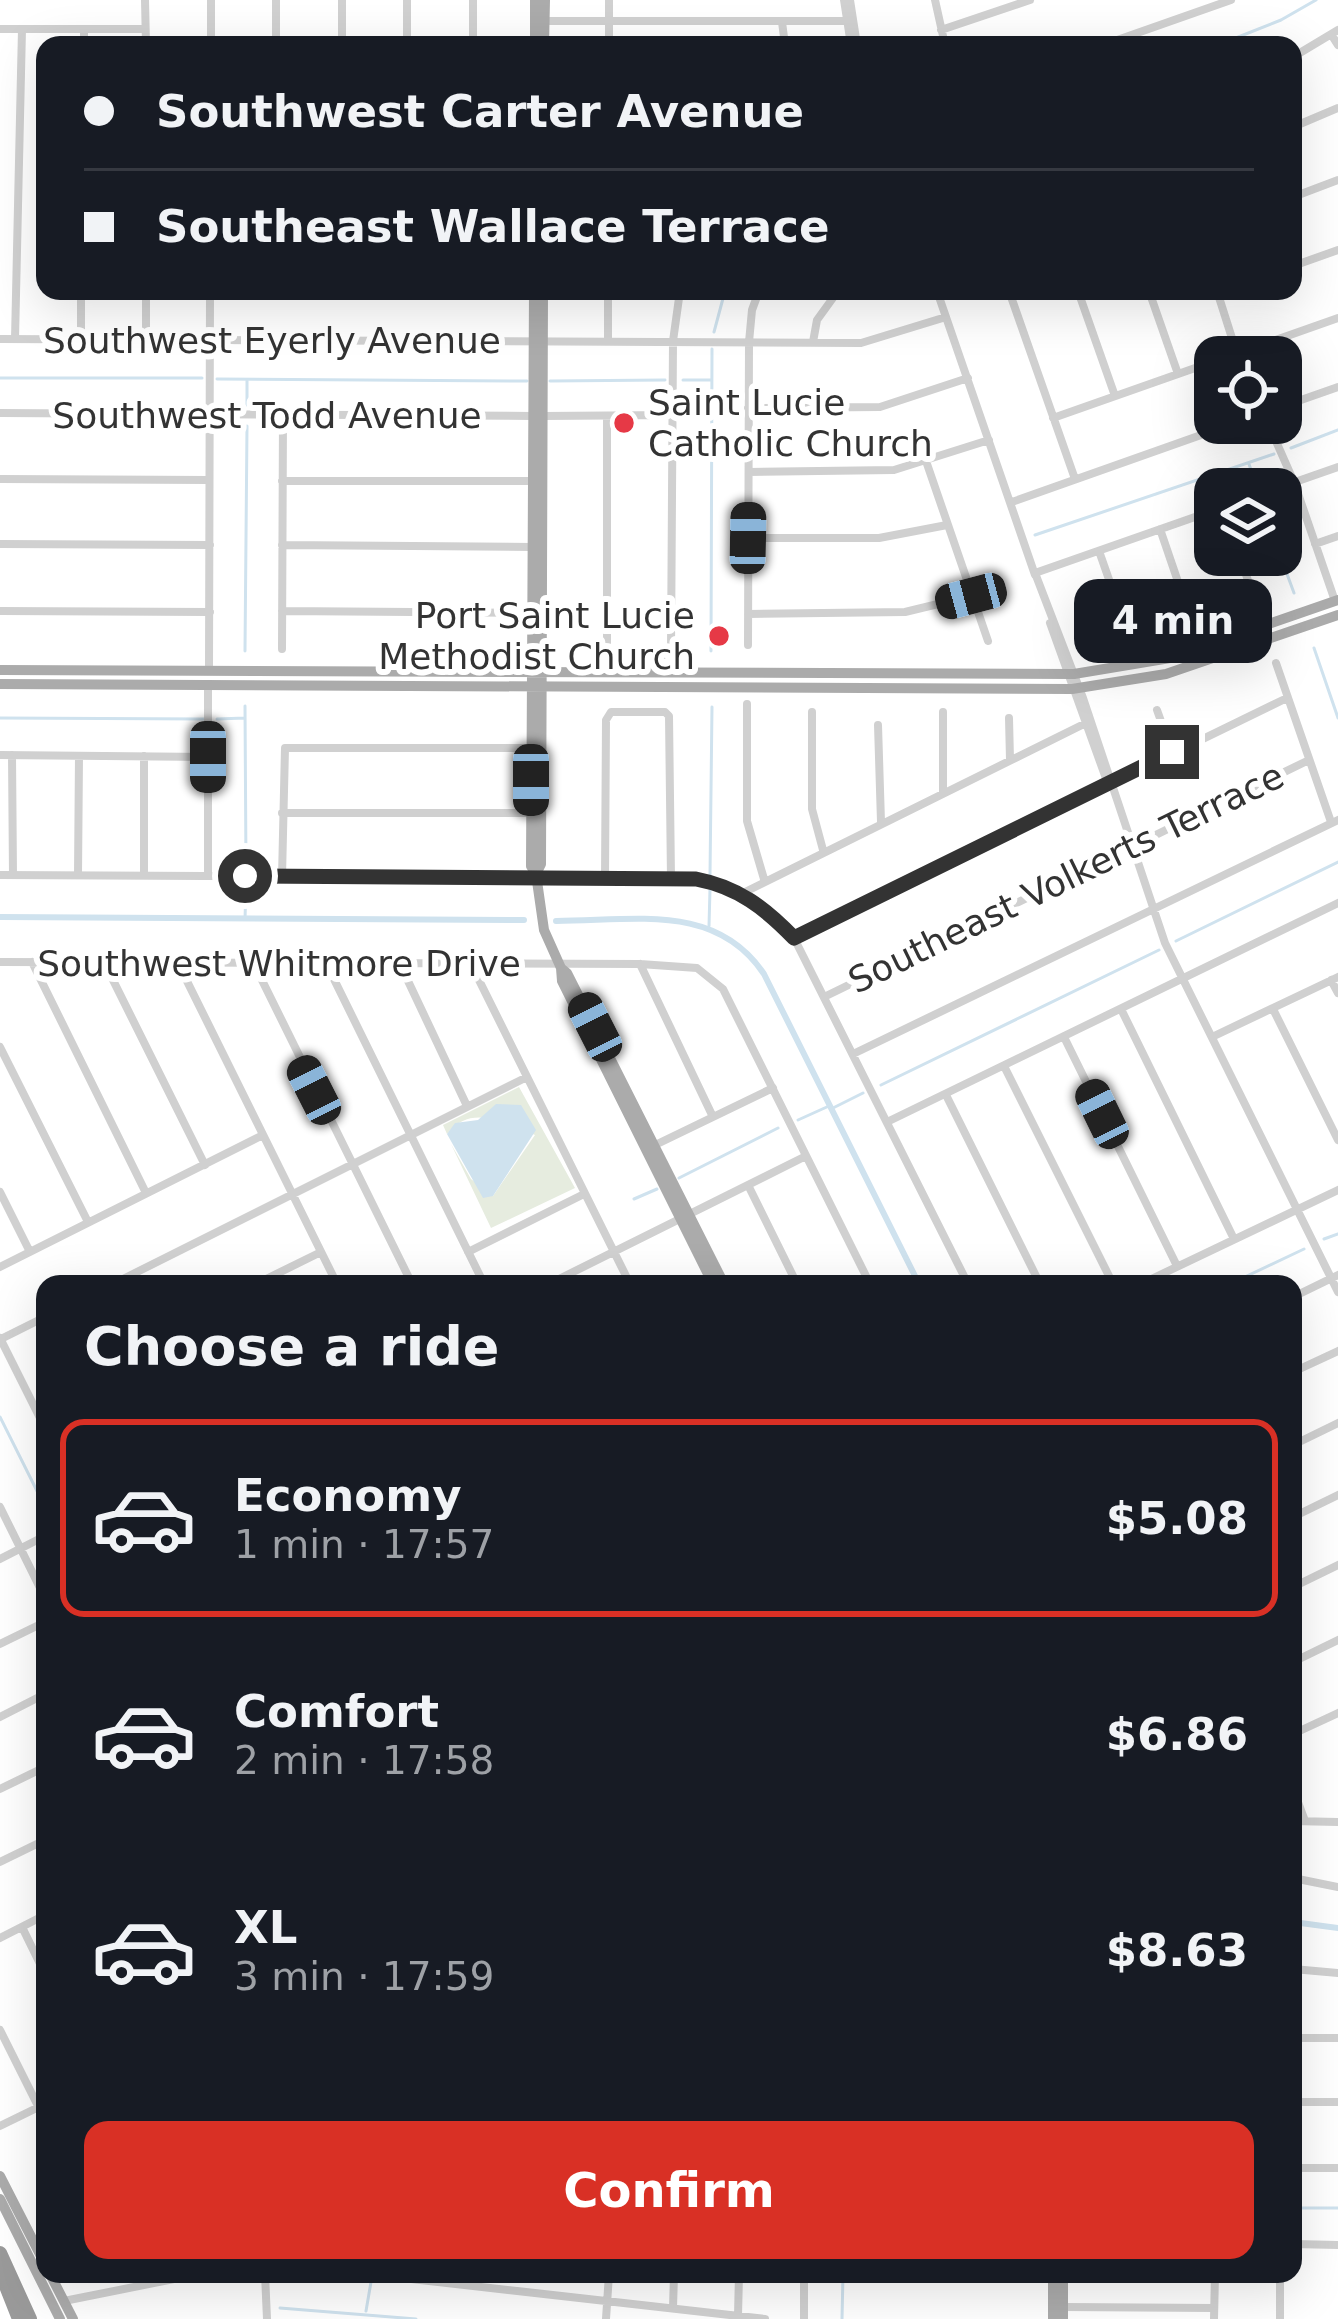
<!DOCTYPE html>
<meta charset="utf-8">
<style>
:root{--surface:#171b24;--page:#20242c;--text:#f1f3f6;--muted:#9ea1a6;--line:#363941;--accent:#d93025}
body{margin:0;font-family:"DejaVu Sans",sans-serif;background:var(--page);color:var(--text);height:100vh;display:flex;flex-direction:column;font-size:45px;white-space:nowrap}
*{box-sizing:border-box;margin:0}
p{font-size:39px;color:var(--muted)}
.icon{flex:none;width:66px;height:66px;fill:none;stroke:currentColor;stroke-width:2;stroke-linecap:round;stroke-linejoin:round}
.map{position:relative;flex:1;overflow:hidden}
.panel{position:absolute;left:36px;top:1275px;width:1266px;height:1008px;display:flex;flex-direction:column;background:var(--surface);border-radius:24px;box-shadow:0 12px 48px #0002}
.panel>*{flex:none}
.banner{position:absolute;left:36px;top:36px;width:1266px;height:264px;border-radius:24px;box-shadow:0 12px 48px #0002;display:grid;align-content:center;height:264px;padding:0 48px;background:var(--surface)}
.controls{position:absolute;left:1194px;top:336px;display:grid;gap:24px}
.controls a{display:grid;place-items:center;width:108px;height:108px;border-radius:24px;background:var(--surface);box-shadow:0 12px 48px #0002;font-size:60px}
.end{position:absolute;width:54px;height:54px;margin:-27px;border:15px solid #333;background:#fff;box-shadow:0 0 0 6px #fff}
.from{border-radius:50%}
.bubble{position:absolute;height:84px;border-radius:24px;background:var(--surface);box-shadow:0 12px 48px #0002;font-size:39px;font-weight:600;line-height:84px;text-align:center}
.car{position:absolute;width:36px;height:72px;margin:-36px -18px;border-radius:15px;box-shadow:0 0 9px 3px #0007;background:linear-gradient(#222 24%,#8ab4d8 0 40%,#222 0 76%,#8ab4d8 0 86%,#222 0)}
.banner b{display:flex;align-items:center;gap:42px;height:114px;font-size:45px}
.banner b+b{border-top:3px solid var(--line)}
.banner i{width:30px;height:30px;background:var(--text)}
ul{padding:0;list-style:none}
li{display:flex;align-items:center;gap:36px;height:198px;margin:0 24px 18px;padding:0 24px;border:6px solid transparent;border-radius:24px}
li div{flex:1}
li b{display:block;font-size:45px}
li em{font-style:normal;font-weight:600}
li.selected{border-color:var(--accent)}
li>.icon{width:108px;height:108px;stroke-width:1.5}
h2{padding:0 48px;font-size:54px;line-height:144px}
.button{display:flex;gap:24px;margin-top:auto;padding:24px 48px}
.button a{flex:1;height:138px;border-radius:24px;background:var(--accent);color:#fff;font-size:48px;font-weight:600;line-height:138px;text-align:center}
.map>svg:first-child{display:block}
.green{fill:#e6ecdf}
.water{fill:#cfe2ee}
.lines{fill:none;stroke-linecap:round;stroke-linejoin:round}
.stream{stroke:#cfe2ee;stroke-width:3}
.canal{stroke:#cfe2ee;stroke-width:6}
.minor{stroke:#d0d0d0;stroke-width:8}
.major{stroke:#ababab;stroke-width:10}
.highway{stroke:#9a9a9a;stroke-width:14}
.route{stroke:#333;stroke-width:15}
.poi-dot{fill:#e63946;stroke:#fff;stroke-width:4.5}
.labels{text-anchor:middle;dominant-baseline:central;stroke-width:12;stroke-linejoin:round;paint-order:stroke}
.street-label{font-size:36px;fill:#333;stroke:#fff}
.poi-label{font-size:36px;fill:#333;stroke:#fff;text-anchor:start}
</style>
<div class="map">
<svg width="1338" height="2319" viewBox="0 0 1338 2319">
<rect width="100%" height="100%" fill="#fff"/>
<!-- green -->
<path class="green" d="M519 1087 575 1188 491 1228 451 1144 471 1179 493 1196 535 1135C505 1123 471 1103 447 1134L443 1125Z"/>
<!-- water -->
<path class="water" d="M496 1104 521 1105 536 1130 493 1196 483 1198 447 1134 455 1123 478 1120Z"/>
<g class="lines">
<!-- stream -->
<path class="stream" d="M1218 45 1281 20 1316 0
M714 332 725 291
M0 378H202
M217 379 527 381
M247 380V405
M683 380H711
M550 381 665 380
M1291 448 1338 430
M1249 464 1256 485
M1035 535 1274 454
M1280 555 1294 593
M1314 648 1338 718
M245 651 247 426
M711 651 712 349
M245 706 246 869
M0 718 204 719
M217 719 245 718
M710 875 712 707
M245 919 246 886
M709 926 710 889
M1176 941 1338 862
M881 1085 1159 950
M831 1109 863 1093
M798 1120 829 1106
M679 1178 778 1128
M634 1199 657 1189
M1324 1239 1338 1234
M1230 1284 1304 1249
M0 1417 45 1507
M1293 2208H1338
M280 2308 416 2319
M366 2311 371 2282
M842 2319 843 2274"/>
<!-- canal -->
<path class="canal" d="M0 917 524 920
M556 921C634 921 716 902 764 974L919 1284
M1293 1922 1338 1928"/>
<!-- minor -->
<path class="minor" d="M145 0 146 45
M342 0V45
M844 0 851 45
M850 0 857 45
M935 0 945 45
M542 21H852
M782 22 785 45
M0 29H145
M941 30 1030 0
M1331 34 1338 45
M84 45V29
M211 45V0
M276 45V0
M407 45V0
M473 45V0
M609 45V0
M1103 45 1231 0
M1293 57 1338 30
M1293 127 1338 108
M1293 197 1338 180
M1293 266 1338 250
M937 291 1035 575
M1009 291 1075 479
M1078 291 1115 396
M1149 291 1178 374
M1217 291 1238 357
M81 338V291
M0 339 861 343 946 317
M15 339 22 29
M146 339V291
M608 341V291
M813 342 817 320 838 291
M1227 357 1338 318
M1281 407 1338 387
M748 408 880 407 968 378
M0 413 533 416
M543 416 673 415
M607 417V652C621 661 659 662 671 650L673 341 680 291
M1053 418 1215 361
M1268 423 1294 482 1335 601
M926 461 988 641
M749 472 894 470 989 440
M0 479 209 480
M282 481H535
M1275 489 1338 467
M1012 502 1235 423
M1160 529 1188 611 1199 617 1248 600 1250 586 1239 555
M748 538H879L947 525
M0 544 210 545
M1315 544 1338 536
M282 545 532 547
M1099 551 1132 645
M1035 573 1083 698 1165 943 1338 1292
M1035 573 1215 510
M0 611 210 612
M282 611 531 613
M748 614 905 612 971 596
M1050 623 1108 784
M748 645 749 342 752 310 759 291
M282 649 283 415
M1276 663 1331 822
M209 671 210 291
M747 704V821L764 879
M1157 710 1172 752
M812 712V809L823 850
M943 712V792
M1009 718 1010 760
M878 725 881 822
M0 755 208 757
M12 755 13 875
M144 756V875
M282 813H531
M0 875 671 878C724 880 758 899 794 938L968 1284
M78 875 79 756
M208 876V685
M282 877 285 748H531
M605 878 606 720 611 712H665L669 716 671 878
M743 893 1084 724
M794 938 1287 698
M0 962 640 964 697 968 723 989 870 1284
M32 962 146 1193
M104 962 205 1165
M253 962 412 1284
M178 963 337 1284
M326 963 484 1284
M400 964 467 1106
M471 964 630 1284
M640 964 713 1117
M1331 980 1338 993
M824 997 1309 760
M1121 1009 1234 1239
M1273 1009 1338 1140
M1064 1037 1177 1266
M1212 1037 1338 977
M0 1047 88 1222
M853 1054 1338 820
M1004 1066 1113 1284
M946 1095 1040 1284
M887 1122 1338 903
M653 1146 773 1088
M748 1185 797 1284
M0 1192 30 1252
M468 1252 584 1194
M0 1267 263 1135
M113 1284 525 1078
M256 1284 321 1252
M549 1284 806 1156
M1141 1284 1338 1190
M1293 1297 1338 1275
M0 1338 45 1428
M1 1339 45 1317
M1293 1372 1338 1351
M1293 1445 1338 1423
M0 1507 45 1598
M1293 1517 1338 1495
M0 1559 45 1536
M1293 1587 1338 1565
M0 1644 45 1622
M1293 1662 1338 1640
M0 1717 45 1694
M1293 1734 1338 1713
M0 1789 45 1767
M1293 1789 1305 1821
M1293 1821 1338 1822
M0 1862 45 1840
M1293 1878 1338 1887
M22 1927 45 1974
M0 1938 45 1915
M1293 1969 1338 1973
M0 2030 45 2120
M1293 2038H1338
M1293 2102H1338
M0 2126 45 2104
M1293 2168H1338
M1293 2244 1338 2245
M265 2274 267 2319
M367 2274 765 2319
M880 2278V2274
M64 2301 199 2274
M1063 2307 1214 2308
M673 2308 674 2274
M738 2316 739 2274
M606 2319 609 2274
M804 2319V2274
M1214 2319 1215 2274
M1280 2319V2274"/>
<!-- major -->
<path class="major" d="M535 45V0
M544 45 545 0
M534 291 531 866 536 874 544 930 561 968 562 981 713 1284
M0 670 1074 674 1170 658 1338 600
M0 684 1072 689 1166 674 1338 615
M536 874 541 864 543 291
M561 968 567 973 724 1284
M0 2176 45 2264
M0 2199 60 2319
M50 2274 73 2319
M1053 2319V2274
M1063 2319V2274"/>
<!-- highway -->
<path class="highway" d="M0 2253 30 2319
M0 2271 19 2319"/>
</g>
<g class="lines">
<!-- route -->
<path class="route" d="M245 876 696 879C738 887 765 908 794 938L1172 752"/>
</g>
<!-- markers -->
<g class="poi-dot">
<circle cx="624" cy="423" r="12"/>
<circle cx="719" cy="636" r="12"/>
</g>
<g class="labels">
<!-- street labels -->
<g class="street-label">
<text x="272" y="340">Southwest Eyerly Avenue</text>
<text x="267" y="415">Southwest Todd Avenue</text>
<text transform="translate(1066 878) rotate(-26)">Southeast Volkerts Terrace</text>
<text x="279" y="963">Southwest Whitmore Drive</text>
</g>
<!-- poi labels -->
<g class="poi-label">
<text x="648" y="402">Saint Lucie<tspan x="648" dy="41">Catholic Church</tspan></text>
<text x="695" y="615" text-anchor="end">Port Saint Lucie<tspan x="695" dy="41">Methodist Church</tspan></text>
</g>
</g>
</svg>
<div class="controls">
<a><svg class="icon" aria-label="locate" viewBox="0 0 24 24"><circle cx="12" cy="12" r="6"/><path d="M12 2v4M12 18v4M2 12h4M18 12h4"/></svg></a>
<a><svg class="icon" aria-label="layers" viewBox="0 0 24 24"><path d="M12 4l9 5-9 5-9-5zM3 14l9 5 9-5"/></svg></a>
</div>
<i class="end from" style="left:245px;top:876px"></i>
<i class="end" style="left:1172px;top:752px"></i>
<div class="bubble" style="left:1074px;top:579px;width:198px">4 min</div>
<i class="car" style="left:748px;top:538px;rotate:1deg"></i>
<i class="car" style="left:971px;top:596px;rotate:255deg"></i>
<i class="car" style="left:208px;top:757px;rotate:180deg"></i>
<i class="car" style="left:531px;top:780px;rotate:180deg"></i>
<i class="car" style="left:595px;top:1027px;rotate:333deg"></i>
<i class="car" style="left:314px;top:1090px;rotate:333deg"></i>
<i class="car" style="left:1102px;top:1114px;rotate:334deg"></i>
<div class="banner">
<b><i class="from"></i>Southwest Carter Avenue</b>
<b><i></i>Southeast Wallace Terrace</b>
</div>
<section class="panel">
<h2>Choose a ride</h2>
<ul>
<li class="selected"><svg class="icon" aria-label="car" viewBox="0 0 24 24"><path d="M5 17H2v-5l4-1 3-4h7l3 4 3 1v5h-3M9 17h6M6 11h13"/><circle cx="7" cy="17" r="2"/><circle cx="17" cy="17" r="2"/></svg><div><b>Economy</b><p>1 min · 17:57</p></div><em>$5.08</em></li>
<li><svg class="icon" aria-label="car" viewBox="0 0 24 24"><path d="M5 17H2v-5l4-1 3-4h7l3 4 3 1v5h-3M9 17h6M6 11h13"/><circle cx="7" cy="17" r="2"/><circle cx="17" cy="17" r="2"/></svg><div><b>Comfort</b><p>2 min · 17:58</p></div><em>$6.86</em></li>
<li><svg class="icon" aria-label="car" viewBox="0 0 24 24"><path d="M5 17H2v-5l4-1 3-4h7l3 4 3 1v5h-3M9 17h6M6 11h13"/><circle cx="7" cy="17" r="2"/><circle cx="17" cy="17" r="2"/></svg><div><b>XL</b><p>3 min · 17:59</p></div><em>$8.63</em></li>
</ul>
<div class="button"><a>Confirm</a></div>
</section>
</div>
